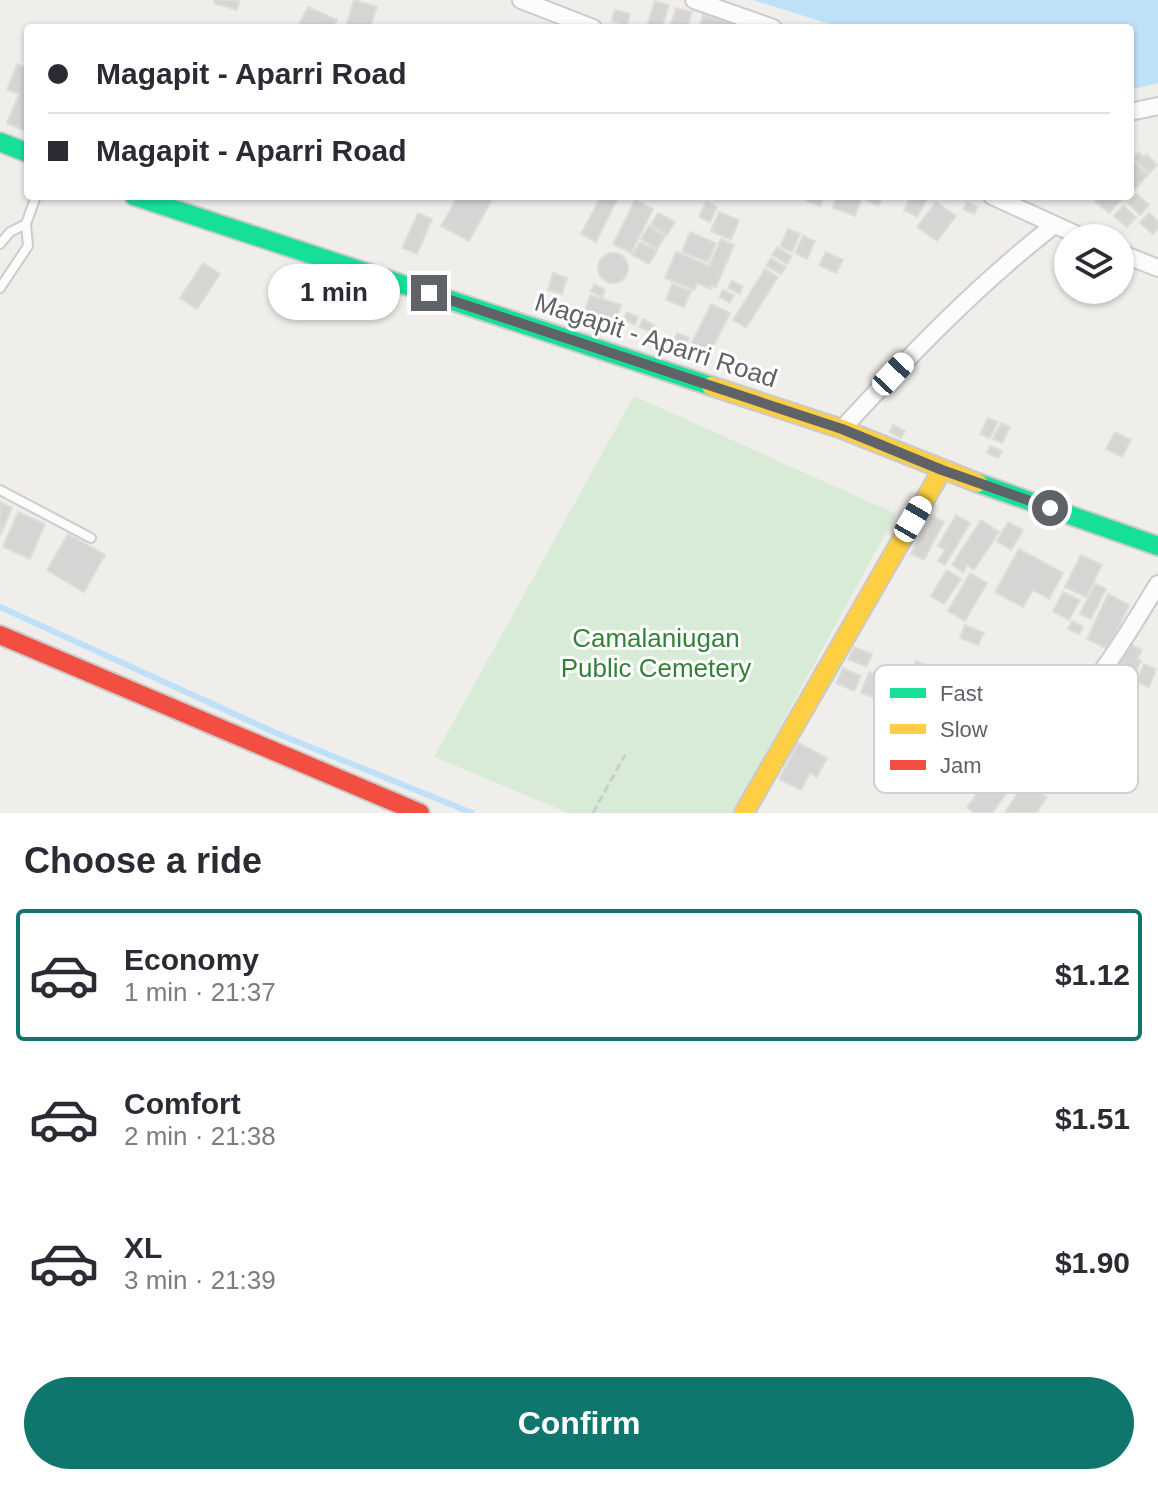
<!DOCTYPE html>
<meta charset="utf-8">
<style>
:root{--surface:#fff;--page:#f7f7f7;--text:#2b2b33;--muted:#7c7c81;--line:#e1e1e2;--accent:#0f766e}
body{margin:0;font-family:Helvetica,sans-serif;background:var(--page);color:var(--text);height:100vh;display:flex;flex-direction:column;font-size:30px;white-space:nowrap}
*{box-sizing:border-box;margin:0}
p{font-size:26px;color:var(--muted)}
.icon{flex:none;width:44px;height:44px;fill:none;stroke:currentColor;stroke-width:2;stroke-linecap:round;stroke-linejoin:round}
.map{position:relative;height:813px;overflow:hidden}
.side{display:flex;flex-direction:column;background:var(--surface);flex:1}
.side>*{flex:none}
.hud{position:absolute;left:24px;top:24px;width:1110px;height:176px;border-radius:8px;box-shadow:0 2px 6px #0004;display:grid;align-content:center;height:176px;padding:0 24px;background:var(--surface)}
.controls{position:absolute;left:1054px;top:224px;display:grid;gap:16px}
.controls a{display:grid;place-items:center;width:80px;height:80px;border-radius:50%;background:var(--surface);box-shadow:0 2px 6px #0004;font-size:40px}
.end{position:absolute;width:36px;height:36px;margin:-18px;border:10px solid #5f6368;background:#fff;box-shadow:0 0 0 4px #fff}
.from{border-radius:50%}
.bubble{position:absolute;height:56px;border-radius:28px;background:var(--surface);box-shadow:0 2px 6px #0004;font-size:26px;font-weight:700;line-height:56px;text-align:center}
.car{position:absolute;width:24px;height:48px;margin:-24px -12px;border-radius:10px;box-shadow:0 0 6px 2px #0007;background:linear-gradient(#fff 24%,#345 0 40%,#fff 0 76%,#345 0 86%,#fff 0)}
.hud b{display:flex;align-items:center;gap:28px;height:76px;font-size:30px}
.hud b+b{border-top:2px solid var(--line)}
.hud i{width:20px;height:20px;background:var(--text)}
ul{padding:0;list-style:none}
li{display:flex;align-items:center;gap:24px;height:132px;margin:0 16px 12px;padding:0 8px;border:4px solid transparent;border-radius:8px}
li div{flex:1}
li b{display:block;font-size:30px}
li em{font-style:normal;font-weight:700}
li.on{border-color:var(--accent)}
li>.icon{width:72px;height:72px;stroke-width:1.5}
h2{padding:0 24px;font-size:36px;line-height:96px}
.primary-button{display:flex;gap:16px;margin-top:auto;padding:16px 24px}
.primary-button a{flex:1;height:92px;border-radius:48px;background:var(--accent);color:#fff;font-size:32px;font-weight:700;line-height:92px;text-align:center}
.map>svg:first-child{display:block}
.green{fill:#d8ebd6}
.water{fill:#bfe0f9}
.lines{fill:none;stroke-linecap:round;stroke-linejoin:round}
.stream{stroke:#bfe0f9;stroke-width:6}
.building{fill:#d6d5d3;stroke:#deddd9;stroke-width:2}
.lane-casing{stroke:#cbcccc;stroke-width:12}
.street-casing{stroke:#cbcccc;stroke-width:20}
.fast-casing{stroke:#cacacb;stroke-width:22}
.slow-casing{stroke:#cacacb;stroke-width:22}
.jam-casing{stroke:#cacacb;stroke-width:22}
.path{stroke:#cacfcc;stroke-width:3;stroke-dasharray:8 4;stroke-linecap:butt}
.lane{stroke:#fdfcfc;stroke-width:8}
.street{stroke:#fdfcfc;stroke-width:16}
.fast{stroke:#16e098;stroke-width:18}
.slow{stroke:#ffcf43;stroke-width:18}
.jam{stroke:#f24e42;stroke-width:18}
.route{stroke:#5f6368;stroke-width:10}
.labels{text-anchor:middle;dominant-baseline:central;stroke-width:6;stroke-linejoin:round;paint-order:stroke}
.street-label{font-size:26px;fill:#5f6368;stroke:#fff}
.park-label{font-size:26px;fill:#348238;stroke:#fff}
.key{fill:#fff;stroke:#cfd0d2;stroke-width:2}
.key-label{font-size:22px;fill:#5f6368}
</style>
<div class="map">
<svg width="1158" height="813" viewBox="0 0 1158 813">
<rect width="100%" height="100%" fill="#efeeea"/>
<!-- green -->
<path class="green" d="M634 396 896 514 733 813H569L434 757Z"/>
<!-- water -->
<path class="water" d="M753 0H1158V83L1130 90V28H842Z"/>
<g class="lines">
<!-- stream -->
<path class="stream" d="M0 607 276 733 472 813"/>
</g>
<!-- building -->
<path class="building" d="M215 0H240L237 10 214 3Z
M354 0 377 7 370 28 346 26Z
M655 1 669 5 662 28 647 26Z
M308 7 337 20 333 28H297Z
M676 8 692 12 687 28H670Z
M615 10 630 14 627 25 612 21Z
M703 15 731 23 730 28H699Z
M17 64 28 69V132L7 123 19 94 7 90Z
M1139 152 1144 157 1146 154 1157 165 1149 173 1133 158Z
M1134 162 1148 175 1130 194V167Z
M1137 194 1149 205 1140 215 1128 203Z
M458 196H494L469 241 441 226Z
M601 196H619L596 242 581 234Z
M809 196H824L820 206 807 201Z
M837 196H851L861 200 855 216 833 208Z
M859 196H883L878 206Z
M911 196H929L917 217 904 210Z
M1099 196H1124L1109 213 1095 201Z
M635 200 653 209 631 253 613 244Z
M706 202 717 207 710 222 699 217Z
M936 202 956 216 937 241 917 227Z
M967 202 978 207 974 214 963 209Z
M1123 206 1136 217 1127 227 1114 216Z
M719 212 739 220 731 240 711 231Z
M418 213 432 219 417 254 402 248Z
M658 213 675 222 667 235 651 225Z
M1149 213 1158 221V228L1153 234 1140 223Z
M649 226 665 236 657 249 641 239Z
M788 229 800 234 792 252 780 246Z
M690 232 716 243 708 262 682 252Z
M803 236 815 241 807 259 795 253Z
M721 239 734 245 716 287 712 286 711 289 697 283 694 290 665 278 676 252 709 266Z
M640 242 657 251 649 264 632 255Z
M777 247 792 256 787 264 772 255Z
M826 252 843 260 836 273 819 265Z
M598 268a15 15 0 1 1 30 0a15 15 0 1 1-30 0Z
M771 258 786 267 781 274 766 266Z
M203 263 220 274 197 309 180 298Z
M765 269 778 277 746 328 733 320Z
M553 273 567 278 562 294 548 290Z
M732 281 743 286 740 294 728 288Z
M594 284 605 290 602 297 591 291Z
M672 284 691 291 684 307 666 300Z
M723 290 734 295 730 303 719 297Z
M590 295 621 305 616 321 585 311Z
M711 304 730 313 708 357 689 348Z
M627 312 638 317 635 325 624 319Z
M643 319 654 325 650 332 639 327Z
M677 333 689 338 684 346 674 340Z
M988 418 998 422 990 438 980 434Z
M1001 423 1010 427 1002 443 993 439Z
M893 425 905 431 901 438 890 432Z
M1115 432 1131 440 1122 457 1106 449Z
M990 446 1002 451 998 458 987 453Z
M0 502 12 508 0 535Z
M18 512 45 524 30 559 3 547Z
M931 515 944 522 924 560 911 554Z
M956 515 970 523 945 565 938 561 945 550 938 546Z
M981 520 999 532 974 570 967 565 963 572 952 565Z
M1008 522 1023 530 1011 550 997 541Z
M68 534 105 555 84 592 47 570Z
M1019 549 1063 573 1049 599 1033 590 1023 607 995 592Z
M1081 555 1102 565 1086 597 1065 587Z
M947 570 961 579 944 604 931 596Z
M970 573 987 583 965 621 948 611Z
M1095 584 1106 589 1091 619 1080 614Z
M1063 592 1080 600 1069 620 1053 611Z
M1108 594 1129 605 1108 649 1087 639Z
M1072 621 1083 627 1079 634 1068 629Z
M965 625 984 633 978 645 960 638Z
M1128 643 1142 650 1137 659 1141 661 1131 681 1113 672Z
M854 647 872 654 866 667 848 659Z
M916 661 934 668 929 681 910 673Z
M1144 664 1156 669 1149 687 1136 682Z
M843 668 861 676 854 691 836 683Z
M869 672 885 678 877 699 861 693Z
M798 743 827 758 817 777 810 773 801 790 779 779Z
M991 776 1009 790 992 813H975L967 807Z
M1024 783 1047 797 1036 813H1005Z"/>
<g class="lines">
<defs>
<path id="lane" d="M0 244 10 232 26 224
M0 288 28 246 26 224 36 196
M0 490 91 538"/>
<path id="street" d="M521 0 593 28
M694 0 773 28
M1130 112 1158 106
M992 196 1084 238
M1120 253 1158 268
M842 429C908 357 976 286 1053 226
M981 766C1071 735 1111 660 1158 584"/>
<path id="fast" d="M0 142 28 153
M134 196 711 386
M978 483 1158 546"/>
<path id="slow" d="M711 386 842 429 978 483
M744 813 942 470"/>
<path id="jam" d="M0 635 420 813"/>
</defs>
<!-- lane casing -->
<use href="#lane" class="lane-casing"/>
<!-- street casing -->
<use href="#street" class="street-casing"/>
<!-- fast casing -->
<use href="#fast" class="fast-casing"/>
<!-- slow casing -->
<use href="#slow" class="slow-casing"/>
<!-- jam casing -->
<use href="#jam" class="jam-casing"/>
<!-- path -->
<path class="path" d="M593 813 625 755"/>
<!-- lane -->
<use href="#lane" class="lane"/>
<!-- street -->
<use href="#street" class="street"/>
<!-- fast -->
<use href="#fast" class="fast"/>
<!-- slow -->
<use href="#slow" class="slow"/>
<!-- jam -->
<use href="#jam" class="jam"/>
</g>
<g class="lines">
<!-- route -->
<path class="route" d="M429 293 842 429 942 470 1050 508"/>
</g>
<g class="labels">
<!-- street labels -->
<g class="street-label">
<text transform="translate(656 340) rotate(18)">Magapit - Aparri Road</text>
</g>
<!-- park labels -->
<g class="park-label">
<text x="656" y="638">Camalaniugan<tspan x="656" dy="30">Public Cemetery</tspan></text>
</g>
</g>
<!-- legend -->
<rect x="874" y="665" width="264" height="128" rx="12" class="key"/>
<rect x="890" y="688" width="36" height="10" fill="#16e098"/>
<rect x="890" y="724" width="36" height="10" fill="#ffcf43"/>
<rect x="890" y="760" width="36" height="10" fill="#f24e42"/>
<g class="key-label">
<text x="940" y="701">Fast</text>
<text x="940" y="737">Slow</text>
<text x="940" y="773">Jam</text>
</g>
</svg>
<div class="controls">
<a><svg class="icon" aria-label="layers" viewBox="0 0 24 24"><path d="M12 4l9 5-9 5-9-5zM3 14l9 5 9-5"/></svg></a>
</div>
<i class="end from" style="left:1050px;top:508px"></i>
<i class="end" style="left:429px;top:293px"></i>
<div class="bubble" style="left:268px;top:264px;width:132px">1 min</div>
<i class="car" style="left:893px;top:374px;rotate:43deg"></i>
<i class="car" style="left:913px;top:519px;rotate:30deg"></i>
<div class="hud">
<b><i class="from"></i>Magapit - Aparri Road</b>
<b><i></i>Magapit - Aparri Road</b>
</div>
</div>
<section class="side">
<h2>Choose a ride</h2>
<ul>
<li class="on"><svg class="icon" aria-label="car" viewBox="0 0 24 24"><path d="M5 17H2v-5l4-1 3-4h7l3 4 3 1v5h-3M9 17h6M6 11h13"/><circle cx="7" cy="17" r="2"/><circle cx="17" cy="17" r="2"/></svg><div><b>Economy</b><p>1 min · 21:37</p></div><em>$1.12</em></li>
<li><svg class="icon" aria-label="car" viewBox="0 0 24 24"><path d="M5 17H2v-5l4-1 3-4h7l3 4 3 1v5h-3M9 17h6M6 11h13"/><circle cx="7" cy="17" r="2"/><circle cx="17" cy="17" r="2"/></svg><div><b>Comfort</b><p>2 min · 21:38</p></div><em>$1.51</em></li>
<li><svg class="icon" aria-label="car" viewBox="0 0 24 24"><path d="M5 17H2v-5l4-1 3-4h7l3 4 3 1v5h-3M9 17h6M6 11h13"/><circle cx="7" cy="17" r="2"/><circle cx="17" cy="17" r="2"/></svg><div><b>XL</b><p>3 min · 21:39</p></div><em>$1.90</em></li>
</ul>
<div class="primary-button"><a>Confirm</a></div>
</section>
